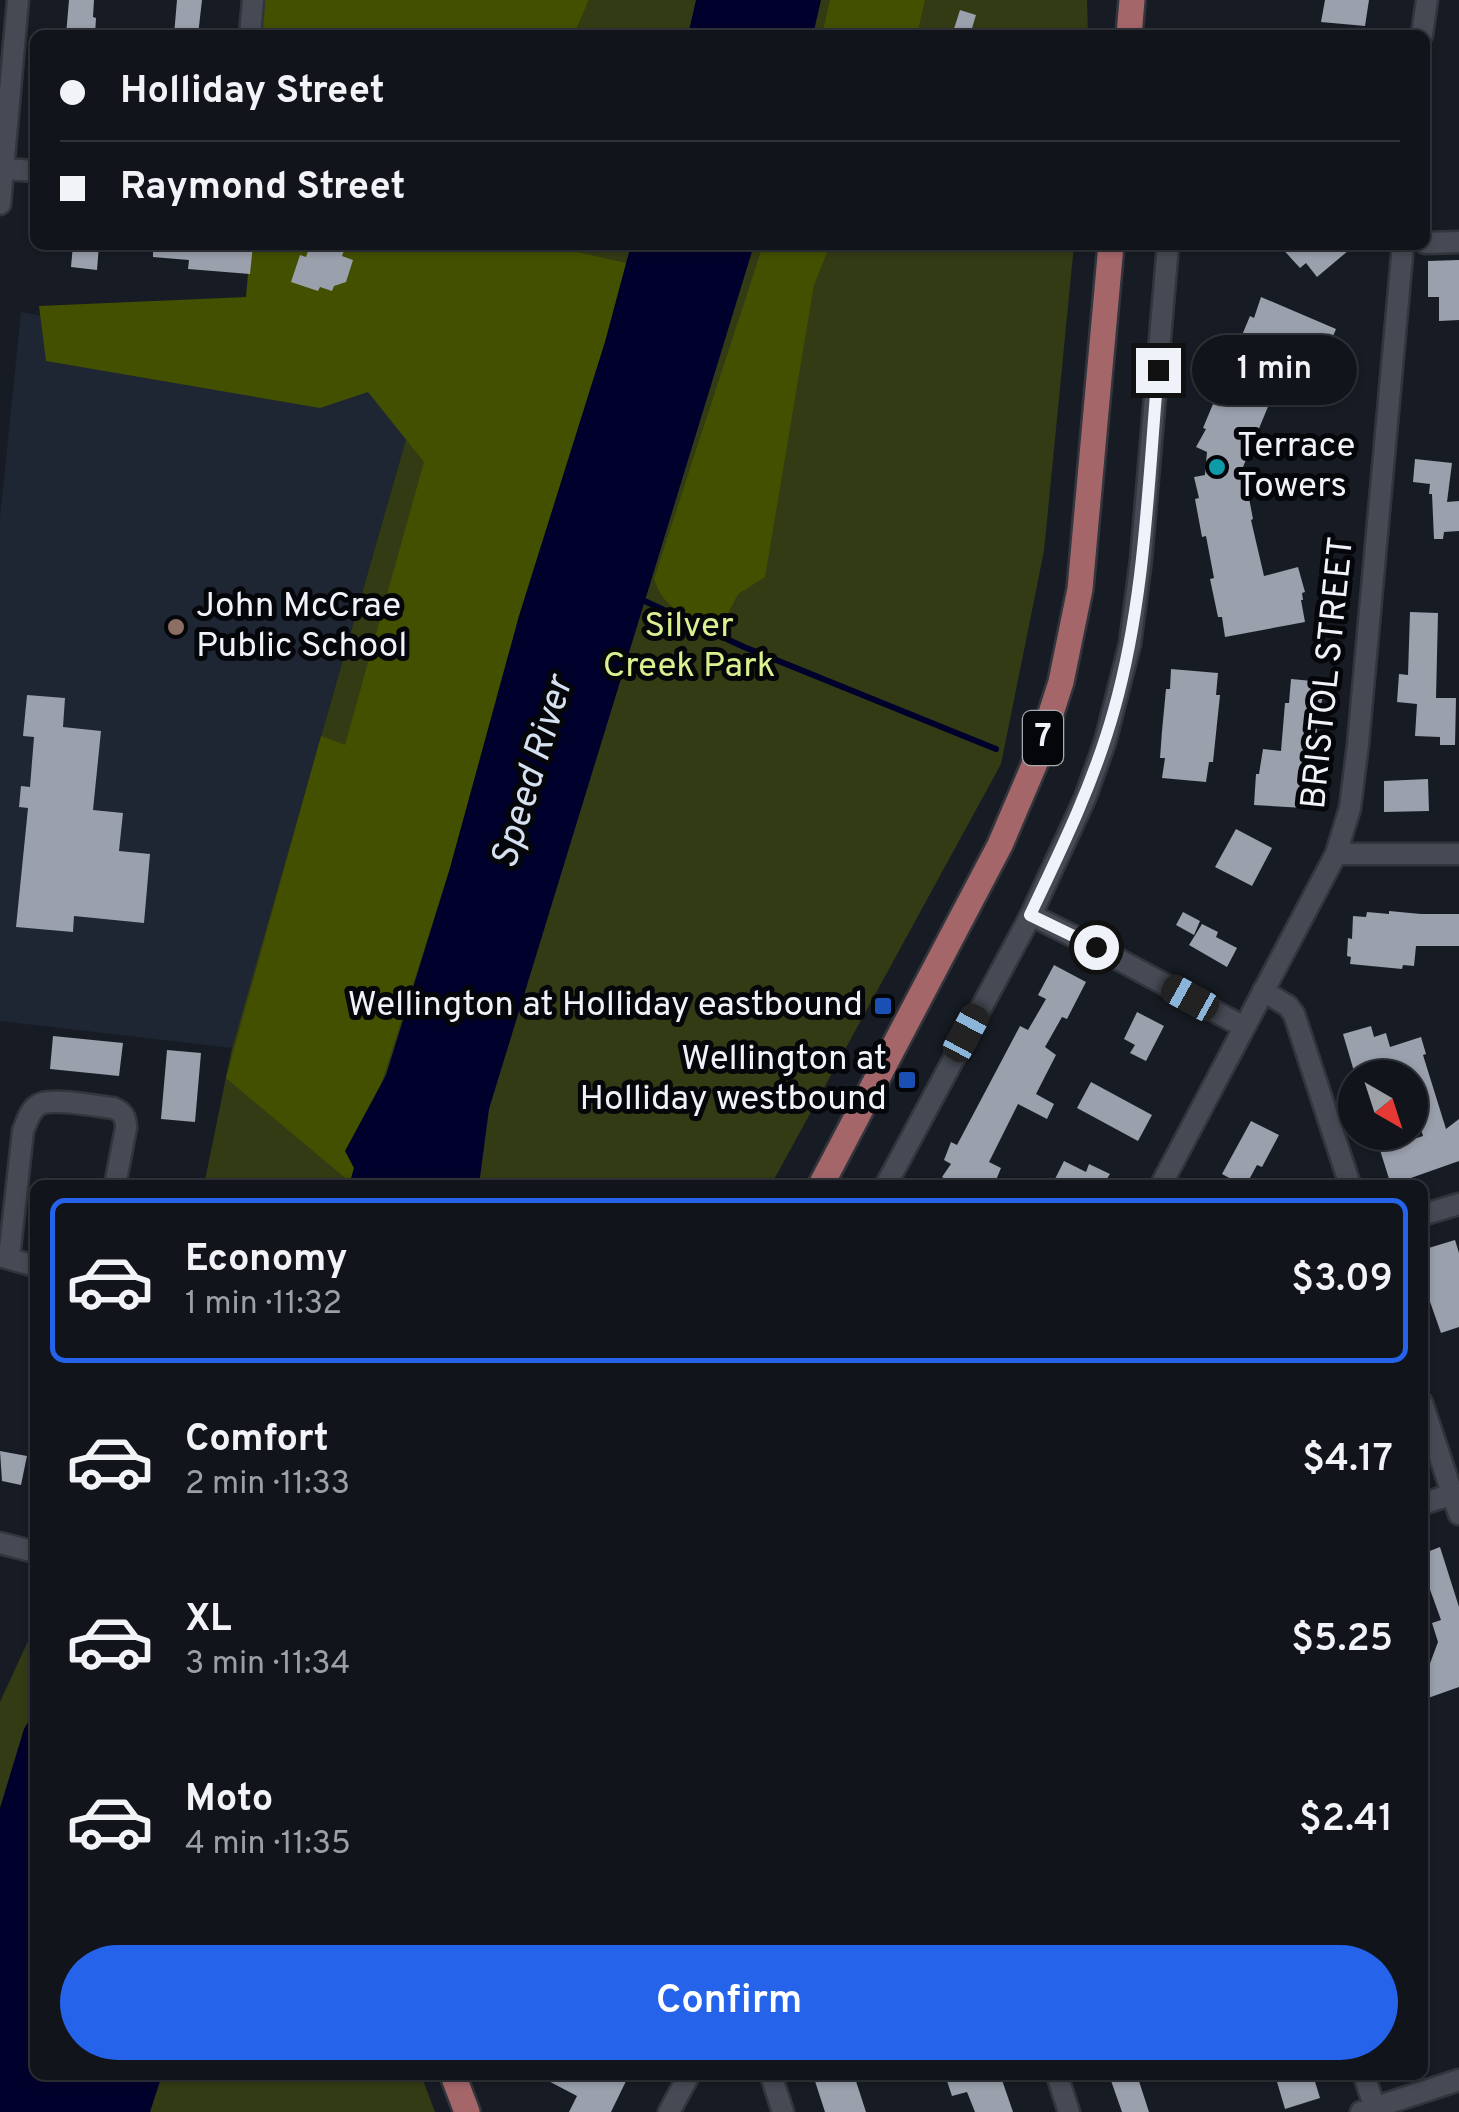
<!DOCTYPE html>
<meta charset="utf-8">
<style>
:root{--surface:#11151b;--page:#1a1e24;--text:#f1f3f6;--muted:#9c9fa3;--line:#30343a;--accent:#2563eb}
body{margin:0;font-family:Overpass,sans-serif;background:var(--page);color:var(--text);height:100vh;display:flex;flex-direction:column;font-size:38px;white-space:nowrap}
*{box-sizing:border-box;margin:0}
p{font-size:32px;color:var(--muted)}
.icon{flex:none;width:55px;height:55px;fill:none;stroke:currentColor;stroke-width:2;stroke-linecap:round;stroke-linejoin:round}
.map{position:relative;flex:1;overflow:hidden}
.side{position:absolute;left:30px;top:1180px;width:1398px;height:900px;display:flex;flex-direction:column;background:var(--surface);border-radius:15px;box-shadow:0 2px 8px #0004,0 0 0 2px var(--line)}
.side>*{flex:none}
.guide{position:absolute;left:30px;top:30px;width:1400px;height:220px;border-radius:15px;box-shadow:0 2px 8px #0004,0 0 0 2px var(--line);display:grid;align-content:center;height:220px;padding:0 30px;background:var(--surface)}
.needle{width:65px;rotate:141deg}
.controls{position:absolute;left:1338px;top:1060px;display:grid;gap:20px}
.controls a{display:grid;place-items:center;width:90px;height:90px;border-radius:50%;background:var(--surface);box-shadow:0 2px 8px #0004,0 0 0 2px var(--line);font-size:50px}
.end{position:absolute;width:45px;height:45px;margin:-22px;border:12px solid #eff2f8;background:#111;box-shadow:0 0 0 5px #111}
.from{border-radius:50%}
.bubble{position:absolute;height:70px;border-radius:35px;background:var(--surface);box-shadow:0 2px 8px #0004,0 0 0 2px var(--line);font-size:32px;font-weight:600;line-height:70px;text-align:center}
.car{position:absolute;width:30px;height:60px;margin:-30px -15px;border-radius:12px;box-shadow:0 0 8px 2px #0007;background:linear-gradient(#222 24%,#8ab4d8 0 40%,#222 0 76%,#8ab4d8 0 86%,#222 0)}
.guide b{display:flex;align-items:center;gap:35px;height:95px;font-size:38px}
.guide b+b{border-top:2px solid var(--line)}
.guide i{width:25px;height:25px;background:var(--text)}
ul{padding:18px 0 0;list-style:none}
li{display:flex;align-items:center;gap:30px;height:165px;margin:0 20px 15px;padding:0 10px;border:5px solid transparent;border-radius:15px}
li div{flex:1}
li b{display:block;font-size:38px}
li em{font-style:normal;font-weight:600}
li.active{border-color:var(--accent)}
li>.icon{width:90px;height:90px;stroke-width:1.5}
.cta{display:flex;gap:20px;margin-top:auto;padding:20px 30px}
.cta a{flex:1;height:115px;border-radius:60px;background:var(--accent);color:#fff;font-size:40px;font-weight:600;line-height:115px;text-align:center}
.map>svg:first-child{display:block}
.built{fill:#1e2533}
.green{fill:#333b14}
.forest{fill:#435000}
.water{fill:#00002c}
.lines{fill:none;stroke-linecap:round;stroke-linejoin:round}
.stream{stroke:#00002c;stroke-width:6}
.building{fill:#9aa0ac}
.minor-casing{stroke:#33353c;stroke-width:25}
.major-casing{stroke:#33353c;stroke-width:30}
.minor{stroke:#454a54;stroke-width:20}
.major{stroke:#a5666a;stroke-width:25}
.route{stroke:#eff2f8;stroke-width:12}
.culture-dot{fill:#0f9aa8;stroke:#05060a;stroke-width:4}
.education-dot{fill:#8d6e63;stroke:#05060a;stroke-width:4}
.transit-dot{fill:#1a4fb4;stroke:#05060a;stroke-width:4}
.labels{text-anchor:middle;dominant-baseline:central;stroke-width:10;stroke-linejoin:round;paint-order:stroke}
.shield{fill:#05060a;stroke:#a9abb1;stroke-width:2.5}
.shield-label{font-size:32px;font-weight:bold;fill:#eff2f8}
.poi-label{font-size:35px;fill:#eff2f8;stroke:#05060a;text-anchor:start}
.park-label{font-size:35px;fill:#daf18f;stroke:#05060a}
.street-label{font-size:35px;fill:#eff2f8;stroke:#05060a}
.water-label{font-size:38px;font-style:italic;fill:#d5e1f1;stroke:#05060a}
</style>
<div class="map">
<svg width="1459" height="2112" viewBox="0 0 1459 2112">
<rect width="100%" height="100%" fill="#171c24"/>
<!-- built -->
<path class="built" d="M21 312 421 387 232 1048 0 1021V518Z"/>
<!-- green -->
<path class="green" d="M589 0H1087L1088 35H574Z
M483 245H1074L1044 551 1001 764 771 1185H204L232 1048 421 387Z
M35 1626V2075H421L435 2112H0V1702Z"/>
<!-- forest -->
<path class="forest" d="M245 0H589L574 35H241Z
M830 0H925L917 35H822Z
M253 245H546L626 263 605 342 519 616 450 868 350 1182 226 1078 321 736 345 745 424 462 368 392 320 408 46 361 39 306 246 297 250 250Z
M763 245H830L814 285 765 577 738 594 721 627C691 617 665 613 654 579Z"/>
<!-- water -->
<path class="water" d="M696 0H821L813 35H688Z
M631 245H754L489 1109 479 1185H349L354 1168 345 1151 386 1075 450 868 519 616 605 342Z
M35 1711V2075H162L150 2112H0V1808L24 1729Z"/>
<g class="lines">
<!-- stream -->
<path class="stream" d="M638 598 744 647 996 749"/>
</g>
<!-- building -->
<path class="building" d="M69 0H94L93 17 96 18 95 35H66Z
M177 0H202L198 35H174Z
M1325 0H1369L1365 26 1321 22Z
M960 10 976 15 970 35H952Z
M73 245H99L97 270 71 267Z
M153 245H253L250 274 188 269 189 260 153 257Z
M310 245H346L342 256 353 260 346 282 334 286 332 291 320 287 318 291 291 282 300 255 306 257Z
M1279 245H1355L1317 277 1306 263 1300 268Z
M1459 260V320L1439 321V297H1428V261Z
M1261 297 1336 329 1327 351 1329 352 1326 358 1329 359 1318 381 1284 368 1243 467 1253 519 1251 520 1264 576 1298 567 1305 592 1302 593 1303 600H1301L1305 622 1225 637 1222 617H1218L1210 579 1214 578 1206 536 1202 537 1195 499 1199 498 1194 477 1205 475 1207 452 1196 447 1206 429 1203 428 1218 392 1222 393 1239 354 1235 352 1250 316 1254 318Z
M1415 459 1452 463 1447 502 1459 501V531L1444 532 1443 539H1434L1432 494H1429L1430 484 1413 482Z
M1410 612 1438 613 1436 698H1456L1455 745H1440V737L1415 736 1417 704 1397 702 1399 674 1408 675Z
M1171 669 1218 673 1216 695H1220L1213 762H1209L1206 782 1162 778 1165 758H1160L1162 731 1166 689H1170Z
M1291 679 1324 682V693L1318 715 1314 771 1306 770 1304 808 1254 805 1256 774H1259L1263 749 1281 751 1285 703H1289Z
M27 695 65 698 63 727 101 731 93 810 123 813 119 851 150 854 144 923 74 916 73 932 16 927 28 808 19 807 21 786 30 787 34 737 23 736Z
M1428 779 1429 811 1384 812V781Z
M1236 829 1272 848 1252 886 1215 867Z
M1389 911 1421 914H1459V946H1416L1414 966 1403 965 1402 969 1350 964 1351 957 1347 956 1348 938 1352 939 1353 916 1366 917 1367 912 1389 914Z
M1183 912 1200 921 1194 935 1176 925Z
M1202 924 1218 932 1216 937 1237 948 1227 967 1189 945Z
M1054 965 1086 982 1067 1019 1062 1017 1045 1047 1056 1055 1036 1094 1054 1104 1047 1119 1018 1104 989 1162 1001 1168 994 1185H956L942 1177 951 1164 944 1160 951 1142 957 1145 1020 1026 1028 1030 1046 999 1038 995Z
M1137 1012 1164 1026 1146 1061 1130 1053 1135 1045 1124 1039Z
M1371 1026 1374 1037 1386 1033 1390 1047 1421 1037 1426 1054 1423 1055 1446 1129 1459 1119V1161L1391 1185 1380 1150 1423 1136 1410 1095V1078H1356L1343 1034Z
M53 1036 123 1043 119 1076 50 1069Z
M167 1050 201 1053 195 1122 161 1119Z
M1091 1082 1152 1115 1138 1141 1077 1108Z
M1251 1121 1279 1135 1262 1167 1257 1165 1246 1185H1242L1222 1174Z
M1064 1161 1086 1172 1089 1164 1110 1174 1105 1182 1111 1185H1052Z
M1455 1240 1459 1253V1327L1441 1333 1422 1279V1250Z
M0 1451 27 1456 21 1485 2 1481Z
M1440 1547 1459 1607V1687L1428 1698 1422 1683V1668L1429 1666 1438 1642 1432 1623 1441 1620 1428 1584 1426 1585 1422 1575V1554Z
M537 2075H629L611 2112H569L577 2096Z
M813 2075H854L866 2112H825Z
M961 2075H1007V2078L1002 2080 1013 2112H975L967 2092 952 2096 947 2081Z
M1109 2075H1137L1149 2112H1122Z
M1275 2075H1313L1320 2098 1285 2109Z"/>
<g class="lines">
<defs>
<path id="minor" d="M250 35 253 0
M1422 35 1427 0
M4 169 35 171
M0 204 18 0
M1425 243 1459 242
M1336 854H1459
M1031 915 1099 949 1244 1027
M1263 991 1288 1006 1294 1014 1350 1185
M886 1185 1031 915 1085 798 1105 742 1130 644 1141 560 1168 245
M1161 1185 1336 854 1350 808 1358 744 1403 245
M1422 1215 1459 1204
M0 1256 35 1266
M9 1258 23 1131C27 1121 30 1109 40 1104 55 1098 96 1106 113 1108 123 1112 126 1117 126 1128L115 1185
M1422 1403 1459 1514
M1422 1504 1459 1492
M0 1543 35 1552
M771 2075 783 2112
M1057 2075 1069 2112
M1364 2075 1376 2112
M669 2112 689 2075
M1361 2112 1459 2080"/>
<path id="major" d="M1129 35 1132 0
M821 1185 1000 845 1035 763 1061 682 1080 589 1111 245
M453 2075 467 2112"/>
</defs>
<!-- minor casing -->
<use href="#minor" class="minor-casing"/>
<!-- major casing -->
<use href="#major" class="major-casing"/>
<!-- minor -->
<use href="#minor" class="minor"/>
<!-- major -->
<use href="#major" class="major"/>
</g>
<g class="lines">
<!-- route -->
<path class="route" d="M1096 947 1030 915C1062 848 1094 782 1114 710 1145 600 1148 484 1158 370"/>
</g>
<!-- markers -->
<circle class="culture-dot" cx="1217" cy="467" r="10"/>
<circle class="education-dot" cx="176" cy="627" r="10"/>
<g class="transit-dot">
<rect x="873" y="996" width="20" height="20" rx="5"/>
<rect x="897" y="1070" width="20" height="20" rx="5"/>
</g>
<g class="labels">
<!-- shield labels -->
<rect class="shield" x="1023" y="711" width="40" height="54" rx="8"/>
<g class="shield-label">
<text x="1043" y="738">7</text>
</g>
<!-- poi labels -->
<g class="poi-label">
<text x="1237" y="447">Terrace<tspan x="1237" dy="40">Towers</tspan></text>
<text x="196" y="607">John McCrae<tspan x="196" dy="40">Public School</tspan></text>
<text x="863" y="1006" text-anchor="end">Wellington at Holliday eastbound</text>
<text x="887" y="1060" text-anchor="end">Wellington at<tspan x="887" dy="40">Holliday westbound</tspan></text>
</g>
<!-- park labels -->
<g class="park-label">
<text x="689" y="627">Silver<tspan x="689" dy="40">Creek Park</tspan></text>
</g>
<!-- street labels -->
<g class="street-label">
<text transform="translate(1329 673) rotate(-84)">BRISTOL STREET</text>
</g>
<!-- water labels -->
<g class="water-label">
<text transform="translate(534 773) rotate(-73)">Speed River</text>
</g>
</g>
</svg>
<div class="controls">
<a><svg class="needle" viewBox="-14 -14 28 28"><path d="M0-13l5 13h-10z" fill="#e53935"/><path d="M0 13l5-13h-10z" fill="#9c9fa3"/></svg></a>
</div>
<i class="end from" style="left:1096px;top:947px"></i>
<i class="end" style="left:1158px;top:370px"></i>
<div class="bubble" style="left:1192px;top:335px;width:165px">1 min</div>
<i class="car" style="left:1190px;top:998px;rotate:299deg"></i>
<i class="car" style="left:966px;top:1033px;rotate:28deg"></i>
<div class="guide">
<b><i class="from"></i>Holliday Street</b>
<b><i></i>Raymond Street</b>
</div>
<section class="side">
<ul>
<li class="active"><svg class="icon" aria-label="car" viewBox="0 0 24 24"><path d="M5 17H2v-5l4-1 3-4h7l3 4 3 1v5h-3M9 17h6M6 11h13"/><circle cx="7" cy="17" r="2"/><circle cx="17" cy="17" r="2"/></svg><div><b>Economy</b><p>1 min · 11:32</p></div><em>$3.09</em></li>
<li><svg class="icon" aria-label="car" viewBox="0 0 24 24"><path d="M5 17H2v-5l4-1 3-4h7l3 4 3 1v5h-3M9 17h6M6 11h13"/><circle cx="7" cy="17" r="2"/><circle cx="17" cy="17" r="2"/></svg><div><b>Comfort</b><p>2 min · 11:33</p></div><em>$4.17</em></li>
<li><svg class="icon" aria-label="car" viewBox="0 0 24 24"><path d="M5 17H2v-5l4-1 3-4h7l3 4 3 1v5h-3M9 17h6M6 11h13"/><circle cx="7" cy="17" r="2"/><circle cx="17" cy="17" r="2"/></svg><div><b>XL</b><p>3 min · 11:34</p></div><em>$5.25</em></li>
<li><svg class="icon" aria-label="car" viewBox="0 0 24 24"><path d="M5 17H2v-5l4-1 3-4h7l3 4 3 1v5h-3M9 17h6M6 11h13"/><circle cx="7" cy="17" r="2"/><circle cx="17" cy="17" r="2"/></svg><div><b>Moto</b><p>4 min · 11:35</p></div><em>$2.41</em></li>
</ul>
<div class="cta"><a>Confirm</a></div>
</section>
</div>
